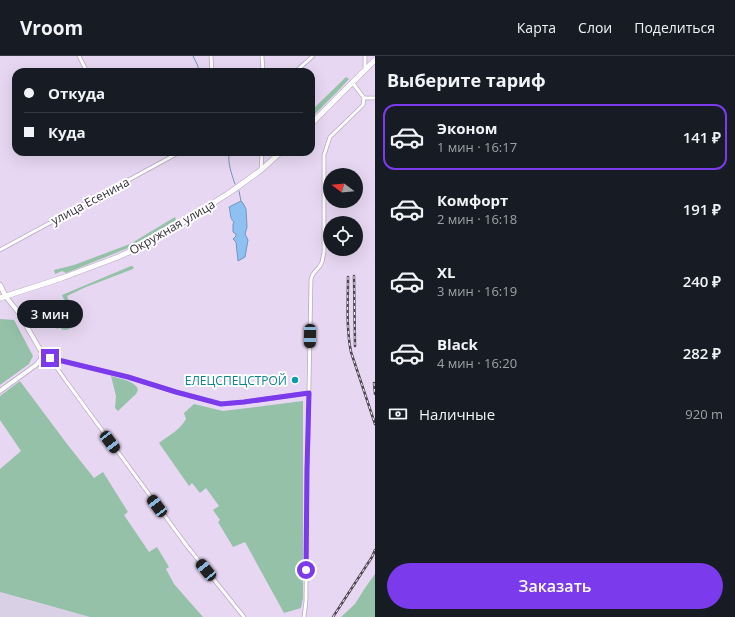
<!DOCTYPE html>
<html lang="ru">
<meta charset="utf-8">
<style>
:root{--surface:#171b24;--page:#242831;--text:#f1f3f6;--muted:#9ea1a6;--line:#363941;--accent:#7c3aed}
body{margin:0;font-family:"Open Sans",sans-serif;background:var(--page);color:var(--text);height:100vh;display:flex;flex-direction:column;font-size:15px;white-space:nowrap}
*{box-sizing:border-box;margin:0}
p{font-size:13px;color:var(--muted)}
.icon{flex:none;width:22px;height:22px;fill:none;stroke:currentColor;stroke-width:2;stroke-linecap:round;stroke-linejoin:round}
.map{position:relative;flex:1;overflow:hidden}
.drawer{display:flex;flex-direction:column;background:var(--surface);width:360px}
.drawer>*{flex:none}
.banner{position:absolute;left:12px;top:12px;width:303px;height:88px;border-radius:12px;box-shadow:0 4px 16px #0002;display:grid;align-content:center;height:88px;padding:0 12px;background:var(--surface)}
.needle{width:26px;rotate:286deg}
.controls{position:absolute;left:323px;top:112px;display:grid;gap:8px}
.controls a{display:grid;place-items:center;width:40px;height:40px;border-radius:50%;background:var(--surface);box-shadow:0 4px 16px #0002;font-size:20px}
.end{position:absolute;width:18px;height:18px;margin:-9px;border:5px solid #7c3aed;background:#fff;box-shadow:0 0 0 2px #fff}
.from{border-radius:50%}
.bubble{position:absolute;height:28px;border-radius:14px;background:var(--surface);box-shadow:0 4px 16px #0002;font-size:13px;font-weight:600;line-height:28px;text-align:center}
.car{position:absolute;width:12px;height:24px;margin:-12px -6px;border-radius:5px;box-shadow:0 0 3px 1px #0007;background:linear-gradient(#222 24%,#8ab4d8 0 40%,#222 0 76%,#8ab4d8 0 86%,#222 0)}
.banner b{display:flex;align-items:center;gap:14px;height:38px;font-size:15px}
.banner b+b{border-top:1px solid var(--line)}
.banner i{width:10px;height:10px;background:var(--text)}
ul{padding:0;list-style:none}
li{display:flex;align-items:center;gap:12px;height:66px;margin:0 8px 6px;padding:0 4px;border:2px solid transparent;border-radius:12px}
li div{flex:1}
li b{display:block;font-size:15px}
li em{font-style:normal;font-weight:600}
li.active{border-color:var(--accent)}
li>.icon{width:36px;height:36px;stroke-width:1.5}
h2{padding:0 12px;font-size:18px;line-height:48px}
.pay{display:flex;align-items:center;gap:10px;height:44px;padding:0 12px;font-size:15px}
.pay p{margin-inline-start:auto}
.primary-button{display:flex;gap:8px;margin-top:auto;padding:8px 12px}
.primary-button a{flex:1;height:46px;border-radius:24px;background:var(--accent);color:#fff;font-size:16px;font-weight:600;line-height:46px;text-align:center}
header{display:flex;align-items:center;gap:24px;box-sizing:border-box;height:56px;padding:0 20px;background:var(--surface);border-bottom:1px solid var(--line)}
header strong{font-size:19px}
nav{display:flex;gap:22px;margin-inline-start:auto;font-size:14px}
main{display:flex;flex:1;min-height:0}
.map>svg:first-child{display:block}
.industrial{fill:#dad0e5}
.green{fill:#94c1a7}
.water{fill:#8ec1f2;stroke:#7394ba}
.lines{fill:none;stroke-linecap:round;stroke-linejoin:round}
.stream{stroke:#7394ba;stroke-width:1}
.minor-casing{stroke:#b8a8c1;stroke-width:4.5}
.tertiary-casing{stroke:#b8a8c1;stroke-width:5.5}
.secondary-casing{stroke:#b8a8c1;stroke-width:6}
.trunk-casing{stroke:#b8a8c1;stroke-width:6}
.minor{stroke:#fff;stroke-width:3}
.tertiary{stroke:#fff;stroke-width:4}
.secondary{stroke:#fff;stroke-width:4.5}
.trunk{stroke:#fff;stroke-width:5}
.rail-casing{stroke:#504755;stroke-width:2.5}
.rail{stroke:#fff;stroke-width:1;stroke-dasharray:3;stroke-linecap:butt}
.route{stroke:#7c3aed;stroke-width:5}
.culture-dot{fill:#0f9aa8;stroke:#fff;stroke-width:1.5}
.labels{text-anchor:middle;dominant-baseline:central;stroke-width:4;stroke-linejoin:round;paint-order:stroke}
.street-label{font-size:12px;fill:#332c37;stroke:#fff}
.culture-label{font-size:12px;fill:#0d838f;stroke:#fff;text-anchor:end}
</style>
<header>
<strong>Vroom</strong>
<nav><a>Карта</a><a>Слои</a><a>Поделиться</a></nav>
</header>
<main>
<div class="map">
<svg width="375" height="561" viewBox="0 0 375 561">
<rect width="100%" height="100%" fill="#e8d7f2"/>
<!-- industrial -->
<path class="industrial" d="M0 536 33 546 90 561H0Z"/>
<!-- green -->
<path class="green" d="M346 21 349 23 338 35 311 62V55Z
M175 161 176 164 128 192 66 217 62 215 55 218 54 214 74 209 130 188Z
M131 210 134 211 133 213 86 231 67 240 73 255 79 266C76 269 69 274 65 274 62 274 61 272 59 271L58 273 56 272 59 262 67 269H71L74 266 62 239Z
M0 263 14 264 33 300 29 308 0 329Z
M111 320C120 323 131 324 137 331L138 334 136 338 118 355 115 352 116 340Z
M20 325 67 388 94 422 103 416 128 456 124 459 149 496 157 491 169 511 166 513 174 528 203 561H90L0 536V413L21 395 0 364V340Z
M303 345V542L301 552 284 557 245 486 233 491 218 466 220 464 213 454 219 450 206 432 200 437 192 427 189 430 159 387C168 380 181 373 186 363L184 357 194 348 223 355Z
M375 518V561H341L355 548 365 532Z"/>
<!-- water -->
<path class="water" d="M241 145 243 147 246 153 247 171 245 178 248 184 245 201 238 205 236 186 233 183 236 180V178L233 176V168L234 166C229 162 231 156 229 151Z"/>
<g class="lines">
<!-- stream -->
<path class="stream" d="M193 0 197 8 200 16
M229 96C228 109 231 116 235 128
M239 135 241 145"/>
<defs>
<path id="minor" d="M79 0 87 16
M211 0 212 16
M262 0 263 16
M365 14V0
M295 16 313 0
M352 26 364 42H375
M261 114 262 96
M0 194 180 96
M42 297 50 302 128 321 176 336 221 348 244 346 309 337
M50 302 66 325 187 490 244 561
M304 561 306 545 307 413 308 384 311 223 313 218 320 210 322 206 324 196V99L330 81 363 49 364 42"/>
<path id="tertiary" d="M0 335 36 309 41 303 42 297 19 257 6 241"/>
<path id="secondary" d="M0 229 6 241"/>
<path id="trunk" d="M311 68 375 4
M0 242 62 222 118 201 142 190 177 170 232 135 261 114 281 96"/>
</defs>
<!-- minor casing -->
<use href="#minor" class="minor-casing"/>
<!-- tertiary casing -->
<use href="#tertiary" class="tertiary-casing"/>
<!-- secondary casing -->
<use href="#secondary" class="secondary-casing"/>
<!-- trunk casing -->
<use href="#trunk" class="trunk-casing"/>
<!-- minor -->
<use href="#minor" class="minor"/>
<!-- tertiary -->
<use href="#tertiary" class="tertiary"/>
<!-- secondary -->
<use href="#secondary" class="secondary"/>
<!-- trunk -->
<use href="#trunk" class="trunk"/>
<defs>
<path id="rail" d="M354 220 355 290
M348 221C348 246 346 271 351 296L375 368
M374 327 375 338
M333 561 372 501 375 494"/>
</defs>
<!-- rail casing -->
<use href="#rail" class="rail-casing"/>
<!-- rail -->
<use href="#rail" class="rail"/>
</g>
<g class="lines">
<!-- route -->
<path class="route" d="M50 302 128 321 176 336 221 348 244 346 309 337 307 413 306 514"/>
</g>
<!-- markers -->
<circle class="culture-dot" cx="295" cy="324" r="4"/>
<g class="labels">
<!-- street labels -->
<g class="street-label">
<text transform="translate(90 145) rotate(-28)">улица Есенина</text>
<text transform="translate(172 171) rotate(-30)">Окружная улица</text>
</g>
<!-- culture labels -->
<g class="culture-label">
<text x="287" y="324">ЕЛЕЦСПЕЦСТРОЙ</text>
</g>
</g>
</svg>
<div class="controls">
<a><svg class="needle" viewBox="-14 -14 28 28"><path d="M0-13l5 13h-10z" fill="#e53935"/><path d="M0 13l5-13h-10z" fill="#9ea1a6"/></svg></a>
<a><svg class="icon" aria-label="locate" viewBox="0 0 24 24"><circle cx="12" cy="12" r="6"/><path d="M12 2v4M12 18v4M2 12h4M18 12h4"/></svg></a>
</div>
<i class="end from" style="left:306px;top:514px"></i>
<i class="end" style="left:50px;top:302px"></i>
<div class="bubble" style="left:17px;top:244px;width:66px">3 мин</div>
<i class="car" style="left:310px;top:280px;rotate:181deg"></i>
<i class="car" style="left:110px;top:386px;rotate:143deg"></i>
<i class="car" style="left:157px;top:450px;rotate:323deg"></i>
<i class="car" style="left:206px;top:514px;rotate:321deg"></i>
<div class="banner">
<b><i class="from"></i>Откуда</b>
<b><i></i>Куда</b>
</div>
</div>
<section class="drawer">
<h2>Выберите тариф</h2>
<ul>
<li class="active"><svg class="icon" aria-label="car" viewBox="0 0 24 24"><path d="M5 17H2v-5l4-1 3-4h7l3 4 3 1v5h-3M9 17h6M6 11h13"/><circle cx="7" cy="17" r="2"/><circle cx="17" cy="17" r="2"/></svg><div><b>Эконом</b><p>1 мин · 16:17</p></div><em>141 ₽</em></li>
<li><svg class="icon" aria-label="car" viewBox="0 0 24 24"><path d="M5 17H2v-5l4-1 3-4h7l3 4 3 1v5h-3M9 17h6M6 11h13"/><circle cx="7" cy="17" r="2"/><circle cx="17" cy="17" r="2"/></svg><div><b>Комфорт</b><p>2 мин · 16:18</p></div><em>191 ₽</em></li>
<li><svg class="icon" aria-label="car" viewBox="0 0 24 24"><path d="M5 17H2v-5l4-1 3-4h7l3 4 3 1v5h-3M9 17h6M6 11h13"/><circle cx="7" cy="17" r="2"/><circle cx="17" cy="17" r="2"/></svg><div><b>XL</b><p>3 мин · 16:19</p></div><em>240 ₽</em></li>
<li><svg class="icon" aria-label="car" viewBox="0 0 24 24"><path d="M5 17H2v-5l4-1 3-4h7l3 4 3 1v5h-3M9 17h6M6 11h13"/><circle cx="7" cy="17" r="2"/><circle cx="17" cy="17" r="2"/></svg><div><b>Black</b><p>4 мин · 16:20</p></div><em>282 ₽</em></li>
</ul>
<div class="pay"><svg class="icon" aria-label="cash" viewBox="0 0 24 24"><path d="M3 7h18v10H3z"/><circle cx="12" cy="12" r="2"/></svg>Наличные<p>920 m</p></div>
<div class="primary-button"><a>Заказать</a></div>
</section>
</main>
